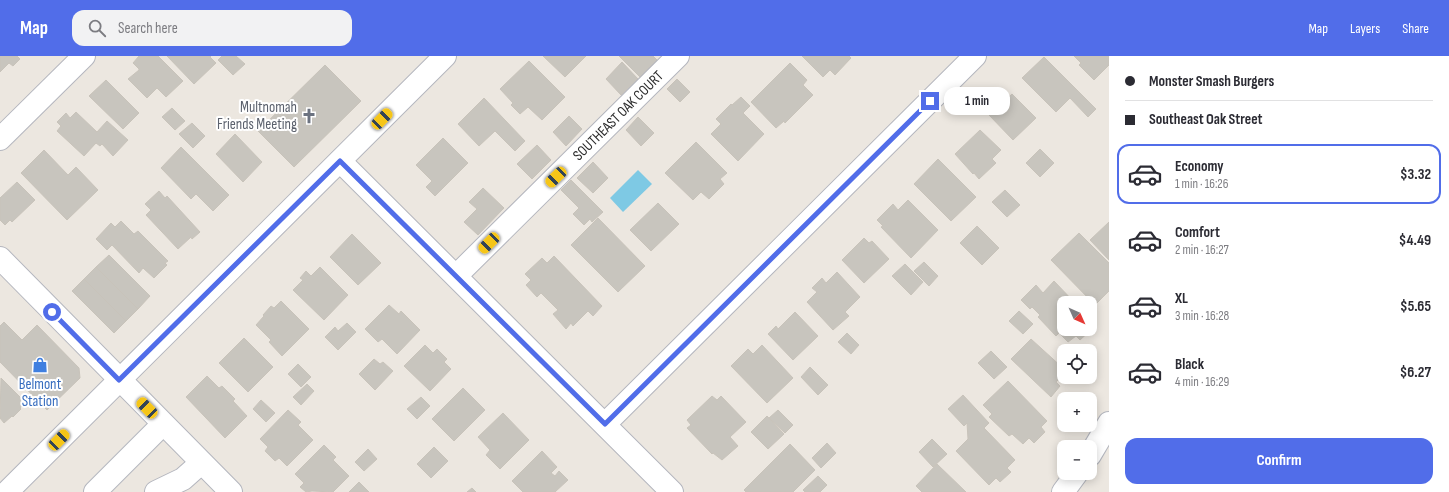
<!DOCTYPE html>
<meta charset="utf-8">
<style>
:root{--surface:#fff;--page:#f2f2f3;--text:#2b2b33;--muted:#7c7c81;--line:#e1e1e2;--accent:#516de9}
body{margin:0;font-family:"Sofia Sans Condensed",sans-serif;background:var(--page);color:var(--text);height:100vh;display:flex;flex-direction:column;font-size:15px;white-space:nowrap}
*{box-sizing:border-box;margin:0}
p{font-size:13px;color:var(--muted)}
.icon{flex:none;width:22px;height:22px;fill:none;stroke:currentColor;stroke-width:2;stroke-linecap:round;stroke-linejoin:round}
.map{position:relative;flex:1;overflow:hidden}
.sheet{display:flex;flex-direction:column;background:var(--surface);width:340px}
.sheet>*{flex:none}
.top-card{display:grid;align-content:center;height:88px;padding:0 16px;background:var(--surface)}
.needle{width:26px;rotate:135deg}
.tools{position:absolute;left:1057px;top:240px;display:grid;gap:8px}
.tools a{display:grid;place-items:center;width:40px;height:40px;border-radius:8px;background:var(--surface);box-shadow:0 2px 10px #0003;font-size:20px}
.end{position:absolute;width:18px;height:18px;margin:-9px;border:5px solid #516de9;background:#fff;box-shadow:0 0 0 2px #fff}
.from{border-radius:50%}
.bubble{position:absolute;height:28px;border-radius:12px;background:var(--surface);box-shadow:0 2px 10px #0003;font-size:13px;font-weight:700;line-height:28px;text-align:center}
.car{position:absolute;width:12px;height:24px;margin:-12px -6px;border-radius:5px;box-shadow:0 0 3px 1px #0007;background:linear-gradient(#f5c518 24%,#345 0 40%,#f5c518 0 76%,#345 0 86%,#f5c518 0)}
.top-card b{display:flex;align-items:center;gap:14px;height:38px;font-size:15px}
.top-card b+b{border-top:1px solid var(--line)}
.top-card i{width:10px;height:10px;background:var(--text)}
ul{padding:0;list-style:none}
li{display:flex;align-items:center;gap:12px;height:60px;margin:0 8px 6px;padding:0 8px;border:2px solid transparent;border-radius:12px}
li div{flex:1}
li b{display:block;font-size:15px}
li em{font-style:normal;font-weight:700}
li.active{border-color:var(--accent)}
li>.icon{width:36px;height:36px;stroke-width:1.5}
.cta{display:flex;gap:8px;margin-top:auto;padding:8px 16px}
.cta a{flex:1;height:46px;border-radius:12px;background:var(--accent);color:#fff;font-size:16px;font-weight:700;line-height:46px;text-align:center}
header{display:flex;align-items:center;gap:24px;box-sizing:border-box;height:56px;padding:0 20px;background:var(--accent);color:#fff}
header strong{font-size:19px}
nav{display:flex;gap:22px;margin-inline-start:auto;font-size:14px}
.search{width:280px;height:36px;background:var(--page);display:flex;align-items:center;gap:10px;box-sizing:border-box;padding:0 14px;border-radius:12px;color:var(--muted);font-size:15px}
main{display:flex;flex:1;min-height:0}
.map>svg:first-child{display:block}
.water{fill:#7ec9e4}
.building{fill:#c8c5be;stroke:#c8c3ba}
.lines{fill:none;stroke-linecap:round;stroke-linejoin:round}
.minor-casing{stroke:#b4b6be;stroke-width:24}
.minor{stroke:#fff;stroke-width:22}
.route{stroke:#516de9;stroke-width:5}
.labels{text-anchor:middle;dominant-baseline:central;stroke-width:4;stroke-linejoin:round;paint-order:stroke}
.worship-label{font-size:15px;fill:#5b616d;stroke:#fff;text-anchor:end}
.street-label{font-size:15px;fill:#2c2c2c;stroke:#fff}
.shop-label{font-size:15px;fill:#366cbe;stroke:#fff}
</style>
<header>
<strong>Map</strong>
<div class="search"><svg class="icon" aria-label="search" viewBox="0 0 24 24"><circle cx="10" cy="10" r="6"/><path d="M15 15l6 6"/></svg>Search here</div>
<nav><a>Map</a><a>Layers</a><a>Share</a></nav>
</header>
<main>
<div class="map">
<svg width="1109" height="436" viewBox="0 0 1109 436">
<rect width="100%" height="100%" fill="#ece7e0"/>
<!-- water -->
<path class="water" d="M638 114 652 128 623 156 610 142Z"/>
<!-- building -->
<path class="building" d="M0 0H17L20 3 13 10 9 7 0 16Z
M139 0H158L183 25 166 41 157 32 147 42 128 23 139 14V13L133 7Z
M167 0H211L210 1 216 7 194 28Z
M222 0H236L245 8 233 19 218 4Z
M543 0H586L565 21Z
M619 0H653L657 4 640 21Z
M802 0H849L851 2 835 19 830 14 823 21Z
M1074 0H1109V9L1094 24 1079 9 1081 7Z
M1044 1 1096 53 1088 61 1070 42 1056 56 1022 22Z
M529 5 565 41 542 64 528 51 520 58 511 49 513 47 500 33Z
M622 6 638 23 621 39 606 23Z
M790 7 807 24 803 29 813 39 785 67 784 65 776 72 751 46Z
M325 9 361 45 294 111 258 75Z
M677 23 690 36 680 46 667 33Z
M106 24 139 57 123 73 89 40Z
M1012 38 1036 62 1013 84 989 59Z
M741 41 750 50 743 57 764 78 738 105 711 78 721 68 716 63 731 48 732 49Z
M484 42 525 85 515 95 495 75 479 90 458 68Z
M172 52 185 65 175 74 162 61Z
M76 56 97 76 107 65 128 84 113 100 102 88 100 90 96 87 84 100 57 75 61 70 57 66 66 57 70 62Z
M569 60 582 73 566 90 553 76Z
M638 61 654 77 641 90 626 74Z
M192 67 205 80 193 92 179 78Z
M980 74 1001 94 992 103 996 107 979 123 974 117 973 118 955 98Z
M235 78 262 106 243 126 216 98Z
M443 82 468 107 435 140 426 131 432 125 416 109Z
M696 86 727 117 720 123 724 128 709 143 701 136 693 144 665 117Z
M537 89 551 104 532 123 517 108Z
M181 91 229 139 213 155 196 138 191 143 161 112Z
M1040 93 1054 107 1040 121 1026 107Z
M44 94 68 119 76 111 98 134 67 164 21 117Z
M938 103 976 141 951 165 914 128Z
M593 106 608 122 593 137 577 122Z
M571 124 603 156 592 166 590 163 584 169 573 158 579 152 561 134Z
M17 126 35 144 12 166 10 164 5 169 0 164V142Z
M483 132 504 152 478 179 464 166 477 153 469 146Z
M1005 134 1020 149 1007 161 992 146Z
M159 135 165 142 167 140 200 176 192 183 191 181 178 193 146 159 151 154 145 148Z
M908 144 938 174 911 202 881 171 883 170 877 164 893 148 898 154Z
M658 147 679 168 651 195 630 174Z
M598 162 645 210 618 236 571 189Z
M121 165 134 178 138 175 168 205 165 207 167 209 154 222 143 212 139 217 112 189 107 194 96 183 111 167 115 171Z
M1109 166V204L1090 184Z
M977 170 999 192 982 209 960 187Z
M1079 177 1109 207V235L1095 249 1051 204Z
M352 178 381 207 358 229 330 201Z
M864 182 869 187 872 185 889 203 864 227 842 204Z
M109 199 150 240 138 253 96 211Z
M554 200 602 250 593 260 588 255 573 270 571 267 566 273 553 258 558 254 541 237 537 241 526 229 531 224 525 218 542 202 547 207Z
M924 206 938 220 929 230 914 215Z
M905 208 923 226 911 239 892 220Z
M96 211 138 253 126 265 84 223Z
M320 211 348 239 324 264 293 234 303 224 300 222 306 215 311 220Z
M837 216 860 241 845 256 849 260 833 274 807 246 817 236 812 232 822 222 826 227Z
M84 223 126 265 114 277 72 235Z
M1054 225 1075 247H1064V273H1090V271L1092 273 1080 284 1076 280 1068 286 1059 277 1056 280 1038 261 1040 259 1032 251 1030 253 1021 244 1036 229 1043 237Z
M281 245 309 273 282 300 269 286 271 284 256 269 264 260 263 259 271 250 274 252Z
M389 249 399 258 401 255 420 274 397 298 382 283 378 286 365 273Z
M1019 255 1033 268 1023 278 1009 265Z
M795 256 818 280 793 304 768 278 776 270 778 273Z
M4 266 22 284 37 269 79 312 80 322 47 354 0 306V270Z
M347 267 356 276 338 294 325 281 335 271 338 275Z
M847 277 859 289 851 298 838 286Z
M244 282 273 311 248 336 219 307Z
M1031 283 1064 313V318L1056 326 1060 330 1051 341 1011 303Z
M425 289 433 297 437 293 447 303 444 306 451 313 430 335 404 310Z
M762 289 793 322 767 347 731 310 748 293 753 298Z
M991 295 1007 311 994 323 978 307Z
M374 303 380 308 383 306 393 315 375 334 359 318Z
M298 308 311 321 301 331 288 318Z
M810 311 828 329 818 339 801 321Z
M207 320 219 332 222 330 235 343 233 345 247 360 225 382 186 341Z
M1 322 25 346 20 352 21 353 13 361 12 360 4 367 0 362Z
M1008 325 1047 365 1041 371 1045 376 1034 387 1029 382 1023 388 1012 378 1009 380 989 361 992 358 983 349Z
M307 328 314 335 301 349 293 341Z
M463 332 485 354 454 385 432 363Z
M963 339 989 367 984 372 1015 404 1007 412 1011 416 1000 426 996 422 989 429 956 395 968 383 967 367 964 370 948 353Z
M712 340 717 344 721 340 746 366 730 381 738 390 722 404 713 397 712 398 687 372 691 369 687 364Z
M421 341 430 350 417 363 407 353Z
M261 344 275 357 266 366 253 353Z
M288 354 301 366 298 369 313 384 287 410 279 402 275 405 265 395 268 391 260 383Z
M778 354 793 369 785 377 769 362Z
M503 357 529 384 500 413 486 399 490 394 478 381Z
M767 360 784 378 768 393 751 376Z
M932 383 947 398 933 411 919 396Z
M827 387 836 397 821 412 812 402Z
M790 388 815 414 793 436H746L744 434Z
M324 389 336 401 333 404 349 420 333 436 312 435 306 436 300 431 304 427 295 418Z
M434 391 448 405 431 422 417 408Z
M368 393 377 403 364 415 355 406Z
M542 395 557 411 551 417 555 420 559 415 568 424 555 436H523L512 425Z
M937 408 966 436H922L916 430Z
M818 420 827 429 820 436H805L803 434Z
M359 426 369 436H349Z
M472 432 476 436H467Z"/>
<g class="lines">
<defs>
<g id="minor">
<path d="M0 83 84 0"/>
<path d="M340 105 672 436"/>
<path d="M0 202 231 436"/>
<path id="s1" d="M456 220 678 0"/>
<path d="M605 368 975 0"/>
<path d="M1090 399 1109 367"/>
<path d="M7 436 445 0"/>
<path d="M95 436 163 368"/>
<path d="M156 436 183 423 201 407"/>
<path d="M1063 436 1077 417"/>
</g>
</defs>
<!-- minor casing -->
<use href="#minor" class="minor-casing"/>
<!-- minor -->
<use href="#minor" class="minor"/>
</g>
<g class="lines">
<!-- route -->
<path class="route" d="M52 256 119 324 340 105 605 368 930 45"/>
</g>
<!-- icons -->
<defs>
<symbol id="church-bare" viewBox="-9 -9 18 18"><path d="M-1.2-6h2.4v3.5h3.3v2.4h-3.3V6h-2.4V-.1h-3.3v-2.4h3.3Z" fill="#6b7280" stroke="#fff" stroke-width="2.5" paint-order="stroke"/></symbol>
<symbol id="shop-bare" viewBox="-9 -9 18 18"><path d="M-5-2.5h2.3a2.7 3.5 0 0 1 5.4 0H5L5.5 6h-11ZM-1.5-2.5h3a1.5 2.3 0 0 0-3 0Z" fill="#3f7fe0" stroke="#fff" stroke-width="2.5" paint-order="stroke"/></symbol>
</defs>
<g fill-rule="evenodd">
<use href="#church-bare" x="298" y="49" width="22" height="22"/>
<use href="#shop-bare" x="29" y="298" width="22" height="22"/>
</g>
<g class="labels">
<!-- worship labels -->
<g class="worship-label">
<text x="297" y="51">Multnomah<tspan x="297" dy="17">Friends Meeting</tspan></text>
</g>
<!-- street labels -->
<g class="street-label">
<text stroke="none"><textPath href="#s1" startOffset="228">SOUTHEAST OAK COURT</textPath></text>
</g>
<!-- shop labels -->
<g class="shop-label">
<text x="40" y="328">Belmont<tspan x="40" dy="17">Station</tspan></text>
</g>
</g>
</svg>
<div class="tools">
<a><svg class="needle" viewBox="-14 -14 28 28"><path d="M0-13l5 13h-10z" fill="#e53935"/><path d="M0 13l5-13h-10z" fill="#7c7c81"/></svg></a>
<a><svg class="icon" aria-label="locate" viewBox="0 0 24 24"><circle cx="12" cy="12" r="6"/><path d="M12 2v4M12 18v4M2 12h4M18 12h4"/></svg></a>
<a>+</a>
<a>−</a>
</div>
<i class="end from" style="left:52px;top:256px"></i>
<i class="end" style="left:930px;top:45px"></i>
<div class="bubble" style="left:944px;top:31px;width:66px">1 min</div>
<i class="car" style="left:382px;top:63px;rotate:45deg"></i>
<i class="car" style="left:556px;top:121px;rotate:226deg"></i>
<i class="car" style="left:489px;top:187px;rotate:225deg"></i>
<i class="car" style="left:147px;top:352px;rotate:315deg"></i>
<i class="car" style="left:59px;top:384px;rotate:45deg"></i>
</div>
<section class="sheet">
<div class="top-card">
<b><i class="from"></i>Monster Smash Burgers</b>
<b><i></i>Southeast Oak Street</b>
</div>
<ul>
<li class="active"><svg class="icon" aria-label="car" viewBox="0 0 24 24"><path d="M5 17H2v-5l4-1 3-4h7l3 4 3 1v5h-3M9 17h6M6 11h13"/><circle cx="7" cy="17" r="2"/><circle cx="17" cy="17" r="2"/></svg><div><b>Economy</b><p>1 min · 16:26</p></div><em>$3.32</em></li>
<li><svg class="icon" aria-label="car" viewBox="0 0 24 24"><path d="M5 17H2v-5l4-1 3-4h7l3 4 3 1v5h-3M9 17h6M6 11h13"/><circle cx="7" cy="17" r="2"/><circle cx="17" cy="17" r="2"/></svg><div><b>Comfort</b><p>2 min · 16:27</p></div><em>$4.49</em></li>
<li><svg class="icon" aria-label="car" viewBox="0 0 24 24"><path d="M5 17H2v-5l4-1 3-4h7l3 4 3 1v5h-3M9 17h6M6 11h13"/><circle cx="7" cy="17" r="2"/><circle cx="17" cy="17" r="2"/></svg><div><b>XL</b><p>3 min · 16:28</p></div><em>$5.65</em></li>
<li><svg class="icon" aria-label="car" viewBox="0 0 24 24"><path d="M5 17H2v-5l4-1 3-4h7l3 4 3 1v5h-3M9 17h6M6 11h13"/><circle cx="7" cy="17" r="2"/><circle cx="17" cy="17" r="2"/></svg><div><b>Black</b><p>4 min · 16:29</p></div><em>$6.27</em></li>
</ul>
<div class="cta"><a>Confirm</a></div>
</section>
</main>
